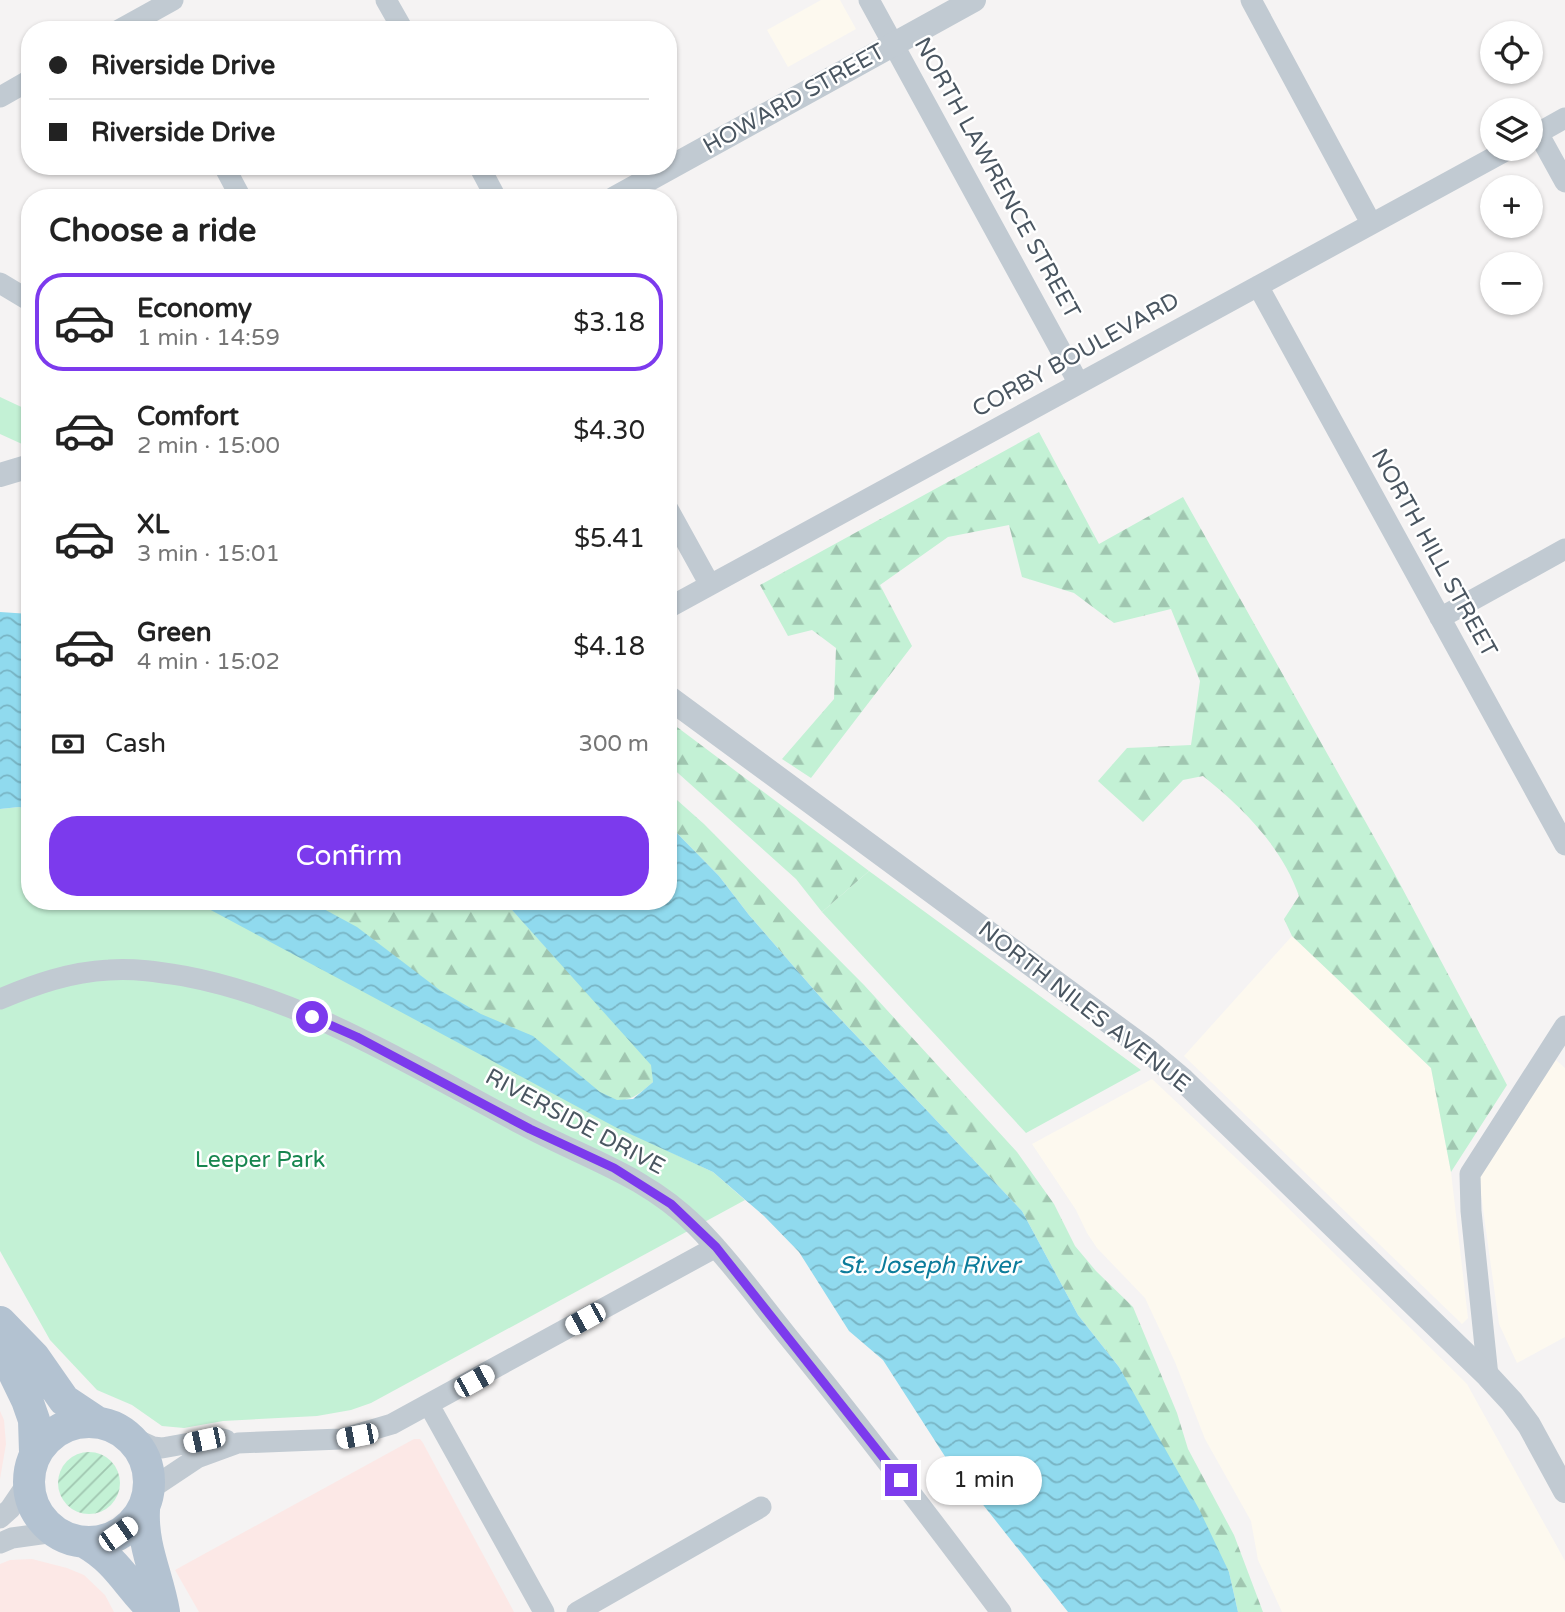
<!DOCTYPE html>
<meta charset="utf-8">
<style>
:root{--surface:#fff;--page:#f2f2f2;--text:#222;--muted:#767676;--line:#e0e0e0;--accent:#7c3aed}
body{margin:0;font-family:"Varela Round",sans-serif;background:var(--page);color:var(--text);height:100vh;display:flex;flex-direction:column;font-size:26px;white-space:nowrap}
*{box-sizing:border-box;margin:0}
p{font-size:23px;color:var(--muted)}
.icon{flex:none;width:38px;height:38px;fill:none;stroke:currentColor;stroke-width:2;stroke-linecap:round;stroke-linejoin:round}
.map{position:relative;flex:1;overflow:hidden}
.side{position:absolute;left:21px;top:189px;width:656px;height:721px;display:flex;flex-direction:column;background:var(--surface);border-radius:28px;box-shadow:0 2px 5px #0004}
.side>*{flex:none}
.banner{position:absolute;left:21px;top:21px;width:656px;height:154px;border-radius:28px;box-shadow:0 2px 5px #0004;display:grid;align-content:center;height:154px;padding:0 28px;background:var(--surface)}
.fabs{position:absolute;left:1480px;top:21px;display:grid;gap:14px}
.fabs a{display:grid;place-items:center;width:63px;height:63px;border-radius:50%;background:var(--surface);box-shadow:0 2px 5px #0004;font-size:35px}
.end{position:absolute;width:32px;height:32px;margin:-16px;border:9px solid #7c3aed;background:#fff;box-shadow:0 0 0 4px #fff}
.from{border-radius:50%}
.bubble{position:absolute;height:49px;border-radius:24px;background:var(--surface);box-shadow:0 2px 5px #0004;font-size:23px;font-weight:600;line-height:49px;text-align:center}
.car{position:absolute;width:21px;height:42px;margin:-21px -10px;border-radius:9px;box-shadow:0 0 5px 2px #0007;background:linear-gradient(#fff 24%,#345 0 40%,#fff 0 76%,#345 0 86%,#fff 0)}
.banner b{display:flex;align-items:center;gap:24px;height:66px;font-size:26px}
.banner b+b{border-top:2px solid var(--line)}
.banner i{width:18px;height:18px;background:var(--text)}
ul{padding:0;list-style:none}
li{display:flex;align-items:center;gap:21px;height:98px;margin:0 14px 10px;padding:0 14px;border:4px solid transparent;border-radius:28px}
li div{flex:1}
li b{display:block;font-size:26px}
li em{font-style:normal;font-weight:600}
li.current{border-color:var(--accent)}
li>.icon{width:63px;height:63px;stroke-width:1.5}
h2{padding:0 28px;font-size:32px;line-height:84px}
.pay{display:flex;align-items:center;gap:18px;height:77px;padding:0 28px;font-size:26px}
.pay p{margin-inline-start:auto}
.action{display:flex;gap:14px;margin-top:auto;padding:14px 28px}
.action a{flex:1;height:80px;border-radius:28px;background:var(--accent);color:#fff;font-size:28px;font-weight:600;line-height:80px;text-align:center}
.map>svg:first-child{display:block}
.commercial{fill:#fdf9ef}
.medical{fill:#fce8e6}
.green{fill:#c3f1d5}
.forest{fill:url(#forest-firs)}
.garden{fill:url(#garden-furrows)}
.water{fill:url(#water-waves)}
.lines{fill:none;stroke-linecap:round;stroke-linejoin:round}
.minor{stroke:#c1cad2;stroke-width:21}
.tertiary{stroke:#c1cad2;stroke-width:24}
.primary{stroke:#b3c2d1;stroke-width:32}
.route{stroke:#7c3aed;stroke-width:9}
.labels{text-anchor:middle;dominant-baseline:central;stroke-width:5;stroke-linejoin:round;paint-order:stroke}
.street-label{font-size:23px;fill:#4a5661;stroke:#fff}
.park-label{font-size:23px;fill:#17864f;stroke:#fff}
.water-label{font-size:24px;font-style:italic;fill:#0c7c9b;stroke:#fff}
</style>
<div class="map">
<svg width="1565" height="1612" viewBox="0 0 1565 1612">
<defs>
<pattern id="forest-firs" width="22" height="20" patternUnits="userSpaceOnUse" patternTransform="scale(1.75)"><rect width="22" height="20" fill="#c3f1d5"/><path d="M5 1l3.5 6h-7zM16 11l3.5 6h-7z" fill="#a0c6b0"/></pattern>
<pattern id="garden-furrows" width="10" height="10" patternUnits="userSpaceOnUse" patternTransform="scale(1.75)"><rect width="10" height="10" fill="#c3f1d5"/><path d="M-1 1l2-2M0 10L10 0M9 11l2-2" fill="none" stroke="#a0c6b0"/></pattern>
<pattern id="water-waves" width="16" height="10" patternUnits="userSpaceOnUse" patternTransform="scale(1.75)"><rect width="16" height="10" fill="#90daee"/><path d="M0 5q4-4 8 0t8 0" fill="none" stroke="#78b4c4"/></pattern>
</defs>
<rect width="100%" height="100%" fill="#f5f3f3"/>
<!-- commercial -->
<path class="commercial" d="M821 0H840L856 29 788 67 767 30Z
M1292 936 1431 1068 1451 1172 1468 1318 1462 1324 1184 1056Z
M1556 1060 1565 1068V1337L1517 1363 1499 1324 1479 1180 1481 1173Z
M1152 1079 1274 1194 1467 1384 1565 1561V1612H1282L1258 1560 1251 1521 1205 1439 1175 1362 1145 1298 1097 1248 1087 1233 1076 1210 1032 1144Z"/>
<!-- medical -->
<path class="medical" d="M0 1411 4 1420 6 1444 0 1479Z
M414 1439H420L423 1443 514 1612H199L175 1570Z
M32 1559 67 1568 84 1575 105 1595 114 1612H0V1564L10 1560Z"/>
<!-- green -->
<path class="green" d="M0 397 30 411V442L22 444 0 434Z
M19 807 30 810V901H504L653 1144 713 1172 745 1200 371 1403 351 1410 317 1416 223 1421 184 1428 162 1426 132 1405 97 1390 50 1340 0 1251V809Z
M869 871 1141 1070 1026 1133 822 912Z"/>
<!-- forest -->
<path class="forest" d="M1039 432 1099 544 1183 497 1392 869 1507 1085 1451 1172 1431 1068 1292 936 1284 919 1299 896C1282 847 1243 808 1203 776L1183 780 1143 822 1098 781 1127 748 1191 745 1200 681 1171 609 1114 623 1074 593 1022 577 1009 525 948 537 880 585 912 646 811 778 782 759 834 699 836 648 812 630 788 636 760 585Z
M669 721 869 871 822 912 796 879 669 765Z
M668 792 704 824 864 985 1017 1152 1054 1204 1075 1246 1096 1271 1133 1307 1177 1413 1188 1449 1234 1535 1263 1612H1238L1229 1572 1119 1367 1078 1315 1022 1211 829 1007 749 915 719 876 669 825Z
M309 901H504L639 1049 652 1065 653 1082C632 1100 627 1105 600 1092L441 991Z"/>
<!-- garden -->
<path class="garden" d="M58 1483a31 31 0 1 1 62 0a31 31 0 1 1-62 0Z"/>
<!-- water -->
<path class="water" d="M0 612 30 614V810L19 807 0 809Z
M669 825 719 876 749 915 829 1007 1022 1211 1078 1315 1119 1367 1199 1509 1229 1572 1238 1612H1068L946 1458 883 1360 849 1331 799 1252 764 1216 713 1172 617 1128 194 901H309L357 927 441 991 481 1014 533 1036 600 1092 617 1100 633 1099 653 1082 651 1065 504 901H668Z"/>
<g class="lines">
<!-- minor -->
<path class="minor" d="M386 0 403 30
M869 0 1078 382
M1251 0 1371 223
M119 30 173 0
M0 97 30 80
M1538 133 1565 182
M1531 137 1565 118
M224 166 241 198
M479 166 496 198
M0 283 30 301
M1258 286 1565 845
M668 509 710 585
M668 608 1509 149
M1440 618 1565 549
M0 999C36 984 70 972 109 970 134 968 159 972 184 976 306 999 415 1068 523 1125 584 1158 645 1175 696 1226 730 1260 759 1301 789 1338 862 1427 932 1520 1001 1612
M1488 1376 1471 1211 1470 1174 1565 1026
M429 1405 544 1612
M129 1436 153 1447 162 1448 218 1438 226 1440
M149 1490 197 1458 238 1443 341 1439 392 1424 716 1247
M0 1518 10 1509 29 1481
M0 1543 12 1538 55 1532
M577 1612 761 1507"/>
<!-- tertiary -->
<path class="tertiary" d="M615 198 974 0
M0 475 30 466
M668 697 1146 1049 1183 1080 1488 1376 1512 1402 1529 1425 1565 1491"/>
<!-- primary -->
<path class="primary" d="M0 1322 34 1357 64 1400 97 1422
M1 1325 12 1369 27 1400 34 1420 35 1452
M29 1482a60 60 0 1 1 120 0a60 60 0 1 1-120 0Z
M144 1510C142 1547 158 1576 164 1612
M86 1543C118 1561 129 1588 155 1612"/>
</g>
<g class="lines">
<!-- route -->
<path class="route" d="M312 1017 357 1037 530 1129 614 1168 671 1204 716 1247 901 1480"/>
</g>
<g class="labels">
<!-- street labels -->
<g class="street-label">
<text transform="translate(794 99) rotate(-29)">HOWARD STREET</text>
<text transform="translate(997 178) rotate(61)">NORTH LAWRENCE STREET</text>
<text transform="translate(1076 355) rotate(-29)">CORBY BOULEVARD</text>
<text transform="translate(1434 553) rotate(61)">NORTH HILL STREET</text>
<text transform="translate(1084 1007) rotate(38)">NORTH NILES AVENUE</text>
<text transform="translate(575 1122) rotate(28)">RIVERSIDE DRIVE</text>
</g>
<!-- park labels -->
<g class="park-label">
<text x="260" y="1160">Leeper Park</text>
</g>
<!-- water labels -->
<g class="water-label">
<text x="929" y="1265">St. Joseph River</text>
</g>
</g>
</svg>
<div class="fabs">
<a><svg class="icon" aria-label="locate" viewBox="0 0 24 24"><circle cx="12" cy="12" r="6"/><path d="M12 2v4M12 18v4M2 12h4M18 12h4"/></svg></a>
<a><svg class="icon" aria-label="layers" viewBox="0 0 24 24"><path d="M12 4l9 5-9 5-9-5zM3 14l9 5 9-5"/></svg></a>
<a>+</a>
<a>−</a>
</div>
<i class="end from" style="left:312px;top:1017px"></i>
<i class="end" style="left:901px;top:1480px"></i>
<div class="bubble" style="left:926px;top:1456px;width:116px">1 min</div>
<i class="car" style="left:585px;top:1319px;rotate:241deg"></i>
<i class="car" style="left:474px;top:1381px;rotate:61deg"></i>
<i class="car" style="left:357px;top:1436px;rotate:259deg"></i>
<i class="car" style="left:204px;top:1440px;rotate:258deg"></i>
<i class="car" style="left:118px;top:1534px;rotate:55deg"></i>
<div class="banner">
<b><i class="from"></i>Riverside Drive</b>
<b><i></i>Riverside Drive</b>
</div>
<section class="side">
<h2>Choose a ride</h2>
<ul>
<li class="current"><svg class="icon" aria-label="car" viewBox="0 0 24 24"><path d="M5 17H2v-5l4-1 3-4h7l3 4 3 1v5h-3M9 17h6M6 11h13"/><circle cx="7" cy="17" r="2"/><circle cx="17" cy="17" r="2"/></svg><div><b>Economy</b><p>1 min · 14:59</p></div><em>$3.18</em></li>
<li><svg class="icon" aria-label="car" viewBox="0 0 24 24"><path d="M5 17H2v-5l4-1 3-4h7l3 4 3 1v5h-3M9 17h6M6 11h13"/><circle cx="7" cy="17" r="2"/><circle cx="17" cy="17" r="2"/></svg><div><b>Comfort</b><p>2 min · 15:00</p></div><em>$4.30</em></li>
<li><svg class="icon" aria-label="car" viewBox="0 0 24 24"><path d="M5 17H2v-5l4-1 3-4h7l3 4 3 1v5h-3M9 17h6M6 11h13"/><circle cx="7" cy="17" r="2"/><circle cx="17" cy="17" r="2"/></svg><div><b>XL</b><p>3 min · 15:01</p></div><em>$5.41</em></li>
<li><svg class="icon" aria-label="car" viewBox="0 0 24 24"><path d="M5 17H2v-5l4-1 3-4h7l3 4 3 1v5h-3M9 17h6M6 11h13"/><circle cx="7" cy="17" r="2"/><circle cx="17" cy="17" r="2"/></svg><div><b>Green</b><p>4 min · 15:02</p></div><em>$4.18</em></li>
</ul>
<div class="pay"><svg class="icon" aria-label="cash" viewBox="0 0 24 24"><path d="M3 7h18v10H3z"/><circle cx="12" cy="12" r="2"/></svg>Cash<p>300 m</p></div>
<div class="action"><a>Confirm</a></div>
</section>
</div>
